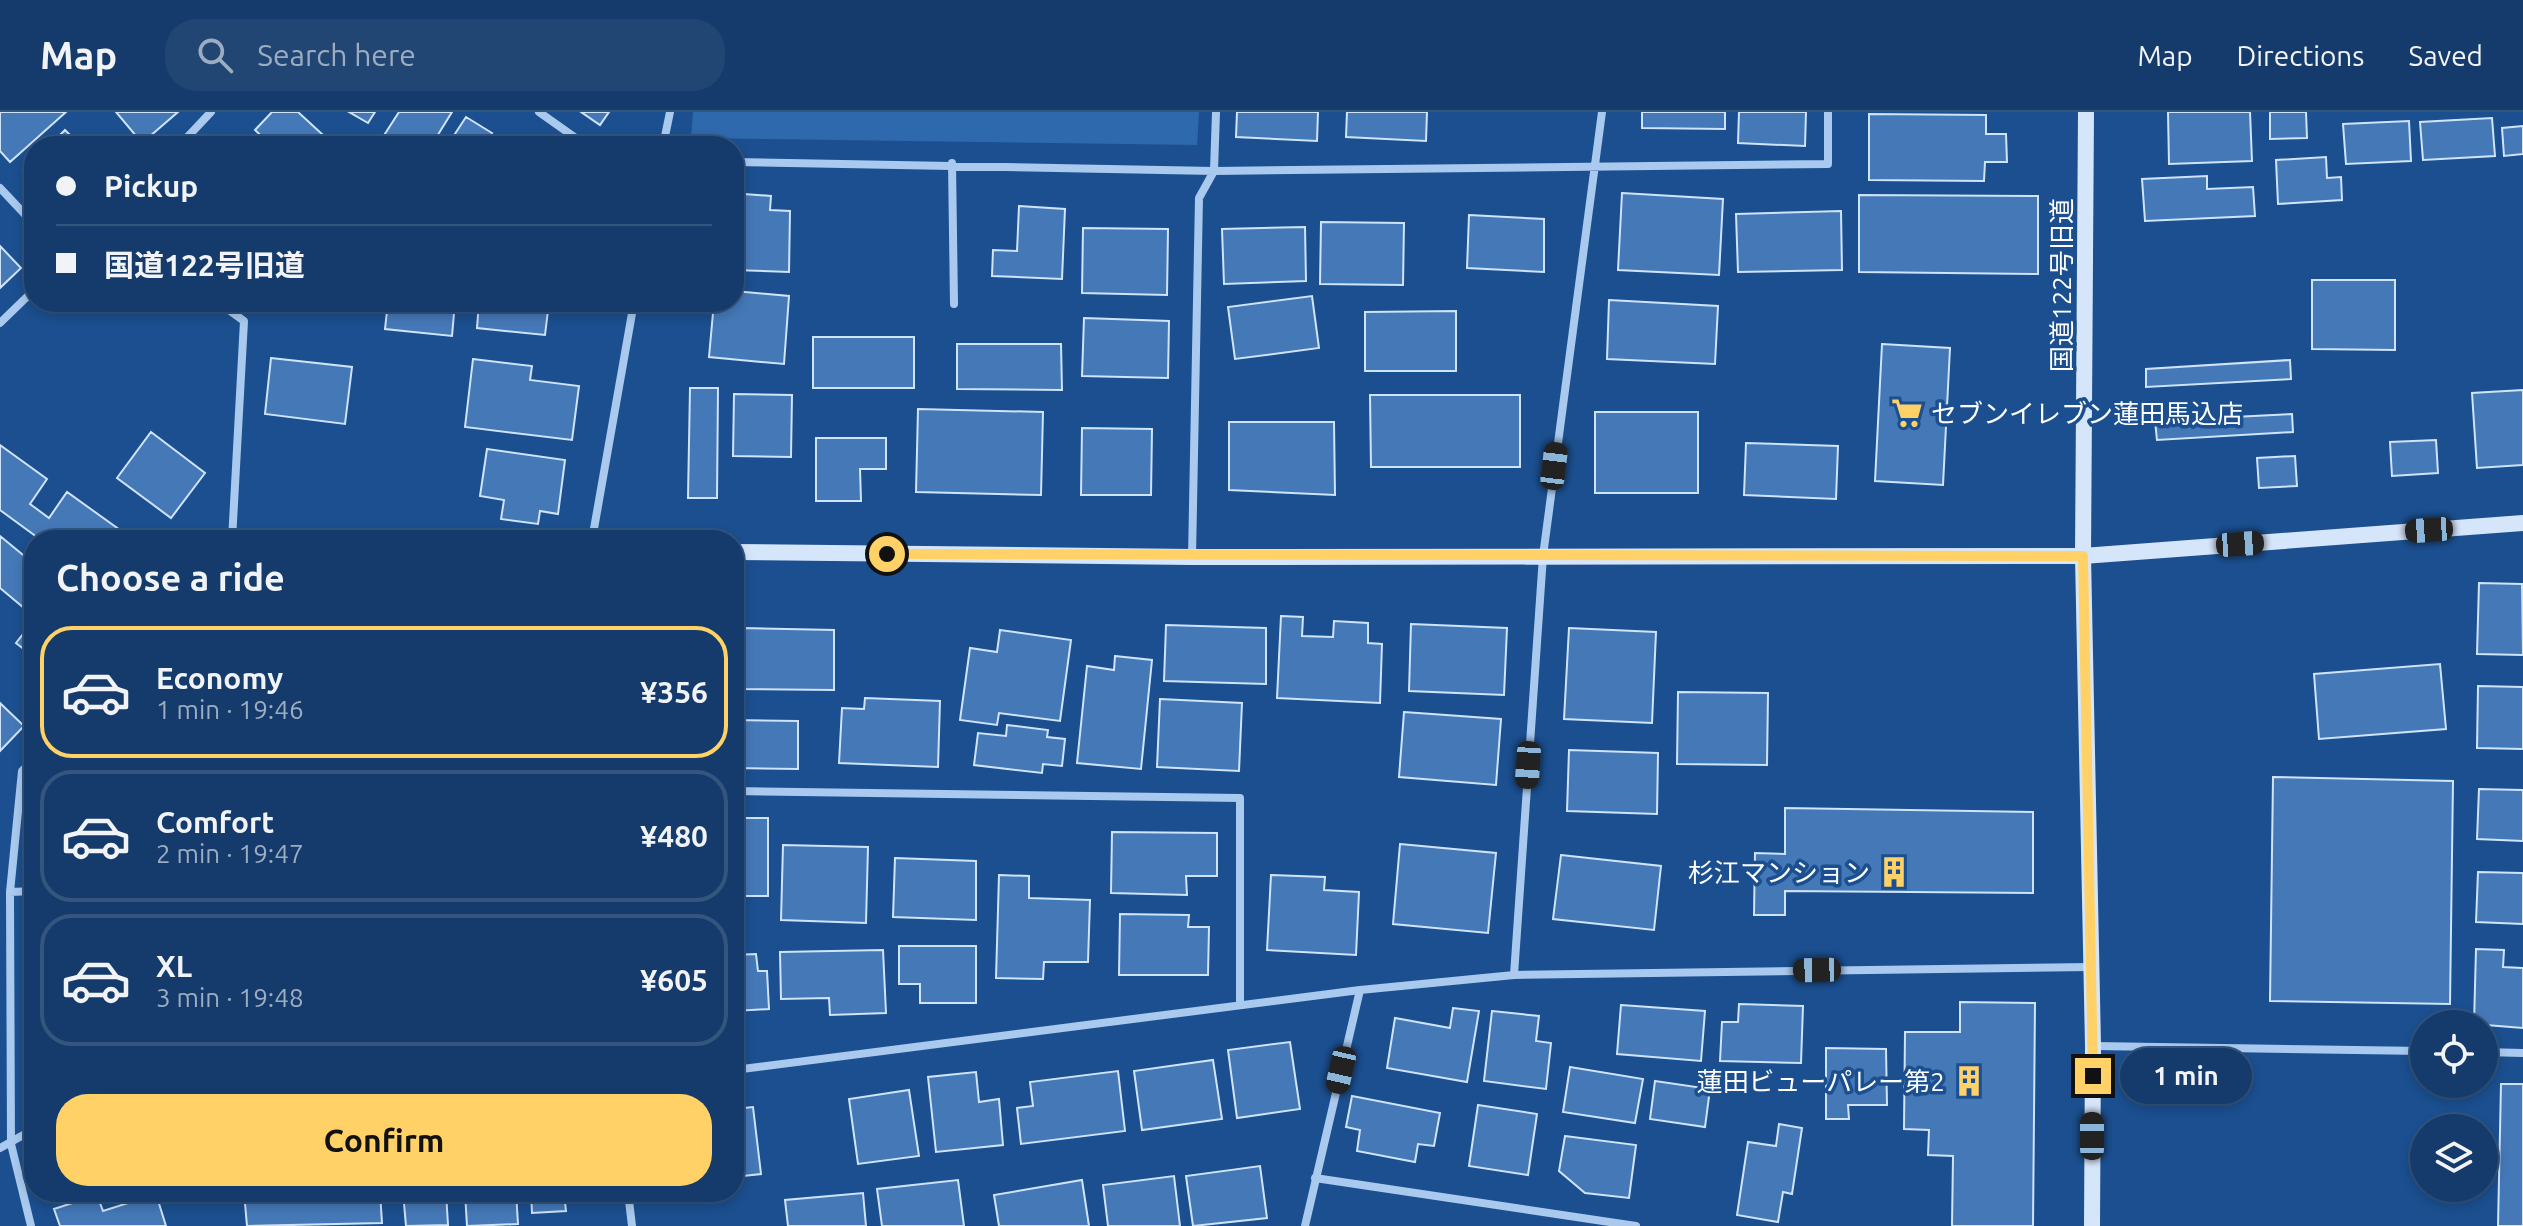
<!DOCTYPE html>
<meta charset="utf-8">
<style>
:root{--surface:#143b6b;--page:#214673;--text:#f1f3f6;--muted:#9dadc1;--line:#33557e;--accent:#ffd166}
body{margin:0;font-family:Ubuntu,"Noto Sans JP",sans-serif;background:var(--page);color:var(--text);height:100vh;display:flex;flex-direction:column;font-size:30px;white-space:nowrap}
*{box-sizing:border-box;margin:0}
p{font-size:26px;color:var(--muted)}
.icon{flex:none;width:44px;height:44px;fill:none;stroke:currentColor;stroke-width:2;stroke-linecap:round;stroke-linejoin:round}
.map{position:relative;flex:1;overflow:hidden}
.sheet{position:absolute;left:24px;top:418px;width:720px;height:672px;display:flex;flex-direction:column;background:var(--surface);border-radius:32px;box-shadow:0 4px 12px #0003,0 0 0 2px var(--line)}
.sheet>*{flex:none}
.hud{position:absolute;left:24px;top:24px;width:720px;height:176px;border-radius:32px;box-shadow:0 4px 12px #0003,0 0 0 2px var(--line);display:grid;align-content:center;height:176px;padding:0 32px;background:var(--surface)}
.tools{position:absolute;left:2410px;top:898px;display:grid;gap:16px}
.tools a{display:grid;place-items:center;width:88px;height:88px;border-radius:50%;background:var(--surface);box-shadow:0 4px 12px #0003,0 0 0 2px var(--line);font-size:40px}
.end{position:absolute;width:36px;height:36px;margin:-18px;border:10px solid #ffd166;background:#111;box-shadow:0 0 0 4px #111}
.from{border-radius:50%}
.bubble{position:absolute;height:56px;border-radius:28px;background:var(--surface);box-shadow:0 4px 12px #0003,0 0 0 2px var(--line);font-size:26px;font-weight:700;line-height:56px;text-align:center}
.car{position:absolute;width:24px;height:48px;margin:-24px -12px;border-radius:10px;box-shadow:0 0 6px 2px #0007;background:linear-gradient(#222 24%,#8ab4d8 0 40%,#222 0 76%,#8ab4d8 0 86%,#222 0)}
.hud b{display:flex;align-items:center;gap:28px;height:76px;font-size:30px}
.hud b+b{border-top:2px solid var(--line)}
.hud i{width:20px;height:20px;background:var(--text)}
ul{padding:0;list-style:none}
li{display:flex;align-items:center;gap:24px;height:132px;margin:0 16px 12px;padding:0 16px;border:4px solid var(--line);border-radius:32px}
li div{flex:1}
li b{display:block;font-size:30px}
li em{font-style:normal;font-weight:700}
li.on{border-color:var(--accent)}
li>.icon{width:72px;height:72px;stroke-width:1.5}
h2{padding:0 32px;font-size:36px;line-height:96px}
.primary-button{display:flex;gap:16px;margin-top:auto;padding:16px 32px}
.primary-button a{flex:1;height:92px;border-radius:32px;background:var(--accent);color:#111;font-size:32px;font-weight:700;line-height:92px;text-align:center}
header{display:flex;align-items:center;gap:48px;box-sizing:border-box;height:112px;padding:0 40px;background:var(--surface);border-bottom:2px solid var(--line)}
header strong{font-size:38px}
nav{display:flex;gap:44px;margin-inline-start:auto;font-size:28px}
.search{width:560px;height:72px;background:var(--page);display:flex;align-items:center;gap:20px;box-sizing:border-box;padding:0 28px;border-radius:32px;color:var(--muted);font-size:30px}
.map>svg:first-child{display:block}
.green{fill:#2e69ad}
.building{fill:#4478b7;stroke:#cfe3fa;stroke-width:2}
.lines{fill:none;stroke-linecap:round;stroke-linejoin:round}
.street{stroke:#a9c9ee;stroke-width:8}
.secondary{stroke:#d6e6fa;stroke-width:16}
.route{stroke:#ffd166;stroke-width:10}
.labels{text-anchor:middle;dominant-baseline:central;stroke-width:7;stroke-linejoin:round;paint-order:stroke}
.street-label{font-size:26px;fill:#fff;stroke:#1b4f8f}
.poi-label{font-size:26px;fill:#fff;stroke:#1b4f8f;text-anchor:end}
</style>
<header>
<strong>Map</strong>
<div class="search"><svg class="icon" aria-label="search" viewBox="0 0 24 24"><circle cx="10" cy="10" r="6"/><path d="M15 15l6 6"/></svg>Search here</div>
<nav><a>Map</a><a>Directions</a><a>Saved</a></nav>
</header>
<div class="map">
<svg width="2523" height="1114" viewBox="0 0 2523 1114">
<rect width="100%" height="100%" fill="#1b4f8f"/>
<!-- green -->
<path class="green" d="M693 0H1199L1197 33 691 26Z"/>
<!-- building -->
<path class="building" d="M0 0H66L10 50 0 39Z
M116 0H178L142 31Z
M272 0H298L335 34H272L255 18Z
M349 0H375L368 11Z
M399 0H452L431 34H390L381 28Z
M581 0H609L600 13Z
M1237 0H1318L1317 29 1236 25Z
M1347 0H1427L1426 29 1346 25Z
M1642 0H1725V17L1642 16Z
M1739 0H1806L1805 34 1738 31Z
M2168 0H2250L2252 49 2169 52Z
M2270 0H2306L2307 26 2270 27Z
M1869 2 1986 3V22H2006L2007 50H1985L1984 69 1869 68Z
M466 5 492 21 487 30 493 34H447Z
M2492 6 2495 44 2423 48 2420 10Z
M2409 9 2411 49 2346 52 2343 12Z
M2523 14V42L2504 44 2502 16Z
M65 18 81 34H49Z
M2326 45 2327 66 2341 65 2342 88 2278 92 2276 48Z
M34 49V70L23 59Z
M2207 64V77L2253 75 2255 104 2145 109 2142 67Z
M1622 81 1723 87 1719 163 1618 158Z
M744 82 771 84 770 98 790 99 789 160 734 158V98H744Z
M1859 83 2038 84V162L1859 160Z
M1019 94 1065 97 1062 167 992 164 993 138 1017 139Z
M1841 99 1842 158 1738 160 1736 102Z
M1469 103 1544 107V160L1467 156Z
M1321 110 1404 111 1403 173 1320 172Z
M1305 115 1306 169 1224 172 1222 117Z
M1083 116 1168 117 1167 183 1082 181Z
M0 134 21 156 0 176Z
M2312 168H2395V238L2312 237Z
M734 179 789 184 784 252 709 245 714 190H734Z
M1312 184 1319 236 1235 247 1228 195Z
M1609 188 1718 194 1715 252 1607 247Z
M288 190H362L361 200 287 194Z
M388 190H455L452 224 385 217Z
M479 190H549L545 223 477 216Z
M1456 199V259H1365V200Z
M1084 206 1169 209 1168 266 1082 264Z
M813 225H914V276H813Z
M957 232H1061L1062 278 957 277Z
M1882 232 1950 236 1943 373 1875 369Z
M271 246 352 255 345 312 265 302Z
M473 247 532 254 530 268 579 274 572 328 465 315Z
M2290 248 2291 267 2146 275V257Z
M690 276H718L717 386H688Z
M2523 278V353L2477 356 2472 281Z
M734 282 792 283 791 345 733 344Z
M1370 283H1520V355H1371Z
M918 297 1043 300 1041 383 916 380Z
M1595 300H1698V381H1595Z
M2292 302 2293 320 2157 328 2155 309Z
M1229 310H1334L1335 383 1229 378Z
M1082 316 1152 317 1151 383H1081Z
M151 320 205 361 171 406 117 366Z
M816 326H886V357H860L861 389H816Z
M2436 328 2438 361 2392 364 2390 330Z
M1746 331 1838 334 1836 387 1744 383Z
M0 333 47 367 30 392 49 406 67 380 134 428H41L0 398Z
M487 337 565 348 558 402 540 399 538 412 501 407 504 388 480 384Z
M2295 344 2297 374 2259 376 2257 346Z
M0 424 34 452V483L24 496 0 476Z
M2479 471 2522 472 2523 543 2477 542Z
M1281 504 1303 505 1302 524 1333 525 1334 509 1368 511V531L1382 532 1380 591 1277 586Z
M34 508V545L16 531Z
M1411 512 1507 516 1504 583 1409 579Z
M1166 513 1266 516V572L1164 569Z
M743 516 834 518V578L734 577V544H743Z
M1569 516 1656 520 1652 611 1564 607Z
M1000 518 1071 528 1060 609 999 601 997 613 960 608 970 536 997 540Z
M1115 544 1152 548 1141 657 1077 651 1087 554 1114 558Z
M2440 552 2446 617 2319 627 2314 562Z
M2478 574 2523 575V637L2477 636Z
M1678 580 1768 581 1767 653 1677 652Z
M865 586 940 589 938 655 839 651 842 596 864 597Z
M1160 587 1242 591 1239 659 1157 655Z
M0 591 24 614 0 639Z
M1404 600 1501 607 1496 673 1399 665Z
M734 608 798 609V657L734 656Z
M1007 613 1048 618 1047 625 1065 627 1062 654 1043 652 1042 661 974 653 978 621 1006 624Z
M1569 638 1658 641 1657 702 1567 699Z
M2273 665 2453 669 2450 892 2270 889Z
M2479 677 2523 678V729L2477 727Z
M1785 696 2033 700V781L1785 779V803H1754L1755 741 1785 742Z
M734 706H768V784H734Z
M1112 720 1217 721V764H1186L1187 783 1111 781Z
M1400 732 1496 741 1488 821 1393 812Z
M783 733 868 735 866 811 781 808Z
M1561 743 1661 754 1654 818 1553 807Z
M895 746 976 749V808L893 805Z
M2478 760 2523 761V812L2476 810Z
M999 763 1029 764V786L1090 788 1088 850H1044L1043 867 996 866Z
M1271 763 1325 765 1324 778 1359 780 1356 843 1267 838Z
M1120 802 1189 803 1188 815H1209L1208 863H1119Z
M899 834H976V891H920V872H899Z
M2476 837 2504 838 2503 855 2523 856V916L2474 912Z
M883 838 886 901 830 903 829 886 781 887 780 840Z
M756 842 758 859H767L769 897 734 899V843Z
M1960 890 2035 891 2033 1114H1952L1953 1044 1928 1043 1929 1018 1904 1017 1905 920H1960Z
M1739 892 1803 894 1801 951 1720 949 1722 910H1738Z
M1621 893 1705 899 1701 949 1617 942Z
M1453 896 1479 899 1467 970 1387 956 1395 906 1450 916Z
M1492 899 1539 904 1536 929 1551 931 1546 977 1484 969Z
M1290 930 1300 997 1237 1006 1228 938Z
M1826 936 1886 937 1887 993H1848L1849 1007H1826Z
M1213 948 1222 1007 1142 1018 1134 959Z
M1570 955 1643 967 1635 1011 1563 1000Z
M1118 959 1125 1019 1021 1032 1017 996 1033 994 1030 970Z
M976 960 979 990 999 987 1003 1033 936 1040 928 965Z
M1655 969 1710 977 1705 1015 1650 1007Z
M2501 972H2523V1114H2498Z
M909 978 919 1044 858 1052 849 987Z
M1352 984 1440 1001 1434 1034 1418 1032 1415 1050 1357 1039 1360 1018 1346 1015Z
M1478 993 1537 1002 1528 1063 1469 1054Z
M753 995 761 1062 734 1065V997Z
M1779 1012 1802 1016 1792 1082 1783 1080 1778 1110 1737 1103 1748 1030 1776 1034Z
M1565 1024 1636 1033 1629 1086 1585 1081 1559 1059Z
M1260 1054 1267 1106 1193 1114 1186 1064Z
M1174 1064 1180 1114H1108L1103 1073Z
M958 1068 964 1114H882L877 1077Z
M1082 1068 1089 1114H999L994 1083Z
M244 1080H380L382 1111 247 1114Z
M403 1080H446L448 1113 406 1114Z
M465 1080H516L518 1112 467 1114Z
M531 1080H579L564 1081 566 1099 532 1101Z
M863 1081 866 1114H788L785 1088Z
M156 1082 166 1114H60L54 1097 97 1083 103 1099Z"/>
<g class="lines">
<!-- street -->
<path class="street" d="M539 0 587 34
M179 34 211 0
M663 34 670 0
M734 50 1214 59 1828 52V0
M952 51 954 192
M0 76 34 112
M218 190 244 209 232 428
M0 211 34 178
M592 428 634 190
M1192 445 1199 86 1214 59 1216 0
M734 679 1240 686V893
M10 780 34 779
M1514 863 1543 444 1602 0
M2094 934 2424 939
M2484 940 2523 941
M734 958 1360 878 1514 863 2090 855
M0 1036 34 1017
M1315 1066 1636 1114
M628 1080 632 1114
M31 1114 11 1032 10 780 22 659 34 647
M1305 1114 1360 878"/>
<!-- secondary -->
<path class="secondary" d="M2086 0 2083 444 2093 934 2092 1114
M734 440 1192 445 2083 444 2523 411"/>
</g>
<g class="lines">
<!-- route -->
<path class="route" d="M887 442 2083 444 2093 964"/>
</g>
<!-- icons -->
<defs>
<symbol id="supermarket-bare" viewBox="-9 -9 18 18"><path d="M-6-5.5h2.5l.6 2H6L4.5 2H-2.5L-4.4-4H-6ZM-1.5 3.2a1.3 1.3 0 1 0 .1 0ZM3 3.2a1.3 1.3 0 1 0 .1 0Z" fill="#ffd166" stroke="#1b4f8f" stroke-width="2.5" paint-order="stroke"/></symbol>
<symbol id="building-bare" viewBox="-9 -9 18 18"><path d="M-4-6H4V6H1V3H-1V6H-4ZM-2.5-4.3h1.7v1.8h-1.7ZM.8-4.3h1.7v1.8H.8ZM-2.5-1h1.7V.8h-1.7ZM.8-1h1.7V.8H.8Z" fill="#ffd166" stroke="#1b4f8f" stroke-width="2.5" paint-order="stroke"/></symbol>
</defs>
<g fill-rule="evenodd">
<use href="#supermarket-bare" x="1885" y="279" width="44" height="44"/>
<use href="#building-bare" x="1872" y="738" width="44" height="44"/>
<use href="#building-bare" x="1947" y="947" width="44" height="44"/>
</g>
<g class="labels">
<!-- street labels -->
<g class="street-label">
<text transform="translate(2061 173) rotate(-90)">国道122号旧道</text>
</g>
<!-- poi labels -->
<g class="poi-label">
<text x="1931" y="301" text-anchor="start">セブンイレブン蓮田馬込店</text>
<text x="1870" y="760">杉江マンション</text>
<text x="1945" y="969">蓮田ビューパレー第2</text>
</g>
</g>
</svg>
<div class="tools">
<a><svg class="icon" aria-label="locate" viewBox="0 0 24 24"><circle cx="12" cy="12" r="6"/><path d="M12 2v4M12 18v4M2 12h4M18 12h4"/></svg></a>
<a><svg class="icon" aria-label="layers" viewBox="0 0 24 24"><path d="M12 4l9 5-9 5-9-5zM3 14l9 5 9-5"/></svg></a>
</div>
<i class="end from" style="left:887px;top:442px"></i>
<i class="end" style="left:2093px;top:964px"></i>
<div class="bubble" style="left:2120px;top:936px;width:132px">1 min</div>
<i class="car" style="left:1554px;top:354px;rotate:7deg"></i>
<i class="car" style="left:2429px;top:418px;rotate:266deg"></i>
<i class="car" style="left:2240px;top:432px;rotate:86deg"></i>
<i class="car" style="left:1528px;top:653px;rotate:184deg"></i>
<i class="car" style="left:1817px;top:858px;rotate:269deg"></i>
<i class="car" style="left:1341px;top:958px;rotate:193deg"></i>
<i class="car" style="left:2092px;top:1024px;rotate:0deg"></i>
<div class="hud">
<b><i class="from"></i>Pickup</b>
<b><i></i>国道122号旧道</b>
</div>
<section class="sheet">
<h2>Choose a ride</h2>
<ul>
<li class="on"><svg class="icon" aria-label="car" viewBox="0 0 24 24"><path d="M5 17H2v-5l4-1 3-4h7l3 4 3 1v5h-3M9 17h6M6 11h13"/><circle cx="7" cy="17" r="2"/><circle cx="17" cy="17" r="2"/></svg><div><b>Economy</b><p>1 min · 19:46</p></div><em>¥356</em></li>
<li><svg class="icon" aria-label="car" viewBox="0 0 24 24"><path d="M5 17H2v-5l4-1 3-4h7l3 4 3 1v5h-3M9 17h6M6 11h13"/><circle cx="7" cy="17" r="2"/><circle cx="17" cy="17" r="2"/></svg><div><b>Comfort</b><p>2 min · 19:47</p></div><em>¥480</em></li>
<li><svg class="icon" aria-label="car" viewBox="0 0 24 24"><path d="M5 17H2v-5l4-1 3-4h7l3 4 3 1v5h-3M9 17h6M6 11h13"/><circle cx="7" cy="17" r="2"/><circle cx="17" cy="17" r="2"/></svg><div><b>XL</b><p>3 min · 19:48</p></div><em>¥605</em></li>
</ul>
<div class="primary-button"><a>Confirm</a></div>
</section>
</div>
